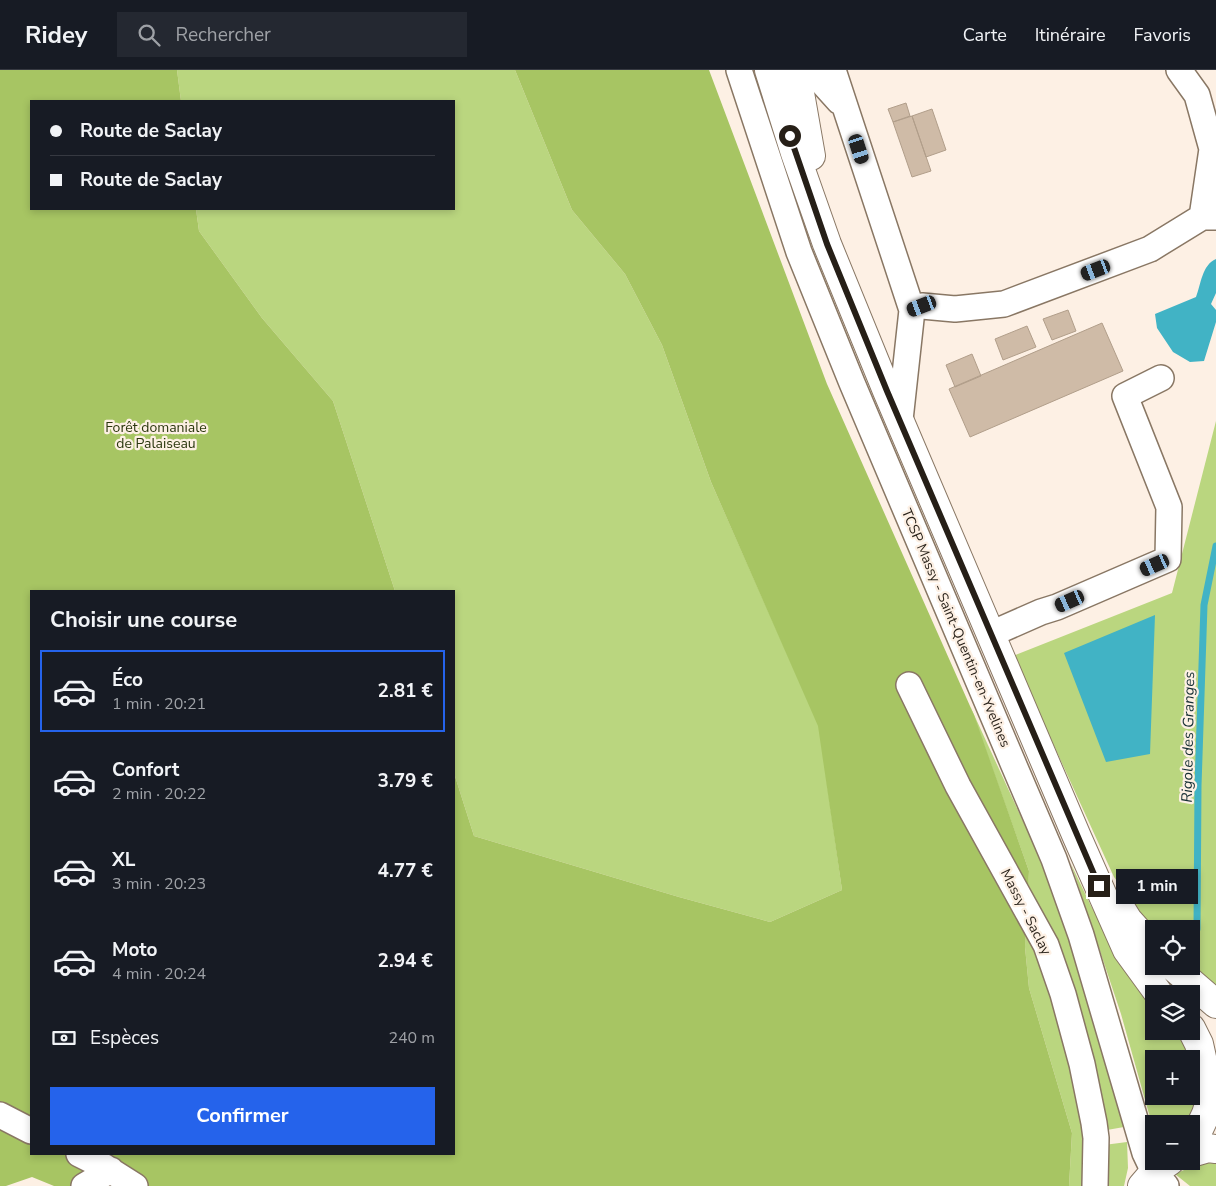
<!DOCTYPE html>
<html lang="fr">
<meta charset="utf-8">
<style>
:root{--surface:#171b24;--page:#242831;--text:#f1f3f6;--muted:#9ea1a6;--line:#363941;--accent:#2563eb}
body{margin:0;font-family:"Nunito Sans",sans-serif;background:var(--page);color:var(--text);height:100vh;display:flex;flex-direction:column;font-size:19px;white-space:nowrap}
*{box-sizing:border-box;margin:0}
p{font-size:16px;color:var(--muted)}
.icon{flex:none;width:28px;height:28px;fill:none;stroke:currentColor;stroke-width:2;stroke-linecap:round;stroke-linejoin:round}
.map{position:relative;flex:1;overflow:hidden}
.drawer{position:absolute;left:30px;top:520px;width:425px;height:565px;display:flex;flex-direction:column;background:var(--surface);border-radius:0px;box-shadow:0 2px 8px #0003}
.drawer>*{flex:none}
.hud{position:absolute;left:30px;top:30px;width:425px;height:110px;border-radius:0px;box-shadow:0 2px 8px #0003;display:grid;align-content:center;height:110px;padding:0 20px;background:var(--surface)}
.tools{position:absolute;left:1145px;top:850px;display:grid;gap:10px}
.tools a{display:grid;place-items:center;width:55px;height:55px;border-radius:0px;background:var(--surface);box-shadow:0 2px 8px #0003;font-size:25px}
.end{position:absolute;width:22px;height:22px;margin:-11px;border:6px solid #261f17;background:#fff;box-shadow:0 0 0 2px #fff}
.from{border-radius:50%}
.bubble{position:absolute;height:35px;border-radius:0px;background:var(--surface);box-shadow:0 2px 8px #0003;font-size:16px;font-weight:700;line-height:35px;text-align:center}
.car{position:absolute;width:15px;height:30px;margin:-15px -8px;border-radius:6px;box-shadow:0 0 4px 1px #0007;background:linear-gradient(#222 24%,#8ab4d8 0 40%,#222 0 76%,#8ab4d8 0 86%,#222 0)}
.hud b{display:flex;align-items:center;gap:18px;height:48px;font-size:19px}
.hud b+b{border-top:1px solid var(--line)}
.hud i{width:12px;height:12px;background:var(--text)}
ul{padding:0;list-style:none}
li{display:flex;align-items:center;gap:15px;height:82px;margin:0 10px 8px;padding:0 10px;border:2px solid transparent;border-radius:0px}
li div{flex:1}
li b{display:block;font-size:19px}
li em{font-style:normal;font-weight:700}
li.active{border-color:var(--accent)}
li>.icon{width:45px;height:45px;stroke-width:1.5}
h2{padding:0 20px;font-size:22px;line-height:60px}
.pay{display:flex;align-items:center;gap:12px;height:55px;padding:0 20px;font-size:19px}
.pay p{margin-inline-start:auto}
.cta{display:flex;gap:10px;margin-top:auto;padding:10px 20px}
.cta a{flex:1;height:58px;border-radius:0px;background:var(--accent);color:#fff;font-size:20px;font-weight:700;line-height:58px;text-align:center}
header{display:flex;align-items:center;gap:30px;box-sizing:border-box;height:70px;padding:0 25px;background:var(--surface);border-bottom:1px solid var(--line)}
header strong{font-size:24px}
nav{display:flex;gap:28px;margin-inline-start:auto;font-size:18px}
.search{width:350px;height:45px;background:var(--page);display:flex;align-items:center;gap:12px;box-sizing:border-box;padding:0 18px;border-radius:0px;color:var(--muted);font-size:19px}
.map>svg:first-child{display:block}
.green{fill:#bad67f;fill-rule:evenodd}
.forest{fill:#a7c563}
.water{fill:#41b3c5}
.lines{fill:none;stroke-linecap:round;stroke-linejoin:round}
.stream{stroke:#41b3c5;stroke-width:7}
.building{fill:#cfbba7;stroke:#b19e8a}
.minor-casing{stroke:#897764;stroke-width:28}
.major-casing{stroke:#897764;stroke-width:30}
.minor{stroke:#fff;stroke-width:25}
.major{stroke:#fff;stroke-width:28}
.route{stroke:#261f17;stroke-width:6}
.labels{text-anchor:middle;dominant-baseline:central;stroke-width:4.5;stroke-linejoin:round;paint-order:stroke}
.park-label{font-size:14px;fill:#2b370e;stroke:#fdf0e4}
.street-label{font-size:14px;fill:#261f17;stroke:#fdf0e4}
.water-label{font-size:15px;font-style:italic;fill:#152e33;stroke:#fdf0e4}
</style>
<header>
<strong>Ridey</strong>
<div class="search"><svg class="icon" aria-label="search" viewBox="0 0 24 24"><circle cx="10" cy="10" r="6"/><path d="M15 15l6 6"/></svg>Rechercher</div>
<nav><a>Carte</a><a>Itinéraire</a><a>Favoris</a></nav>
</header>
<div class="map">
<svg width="1216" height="1116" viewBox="0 0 1216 1116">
<rect width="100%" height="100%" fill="#fdf0e4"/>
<!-- green -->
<path class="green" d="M177 0H515L572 140 625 204 662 275 711 412 819 656 842 820 770 852 679 827 474 766 454 703V521H395L333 331 262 248 199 161 196 139H454V31H181Z
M1216 351V923L1191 896V859H1154V861L1114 807 1013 586 1172 523Z
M970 636 1040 788 1081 897 1124 1057 1107 1060 1040 840 1028 814 1029 801Z
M1071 794 1091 836 1121 888 1154 928V961H1181L1202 1004 1191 1054H1154V1057L1149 1044 1121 944ZM1154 989H1191V1026H1154Z
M1026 849 1085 1034 1090 1116H1069L1072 1063 1029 918 1025 877Z
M1127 1072 1128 1098 1124 1116H1104V1075Z
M1216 1092V1116H1190L1175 1104C1188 1098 1201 1093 1216 1092Z"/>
<!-- forest -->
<path class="forest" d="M0 0H177L181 31H31V139H196L199 161 262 248 333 331 395 521H31V1084H454V703L474 766 679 827 770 852 842 820 818 656 711 412 662 275 625 204 572 140 515 0H709L827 314 974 645 1029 801 1025 877 1029 918 1072 1063 1069 1116H54L32 1107 6 1116H0Z"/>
<!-- water -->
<path class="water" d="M1216 189V223L1211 234 1216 240V252L1204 291 1190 292 1173 282 1157 258 1155 244 1196 227C1201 214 1202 195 1216 189Z
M1155 545 1150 684 1106 692 1064 583Z"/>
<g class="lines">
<!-- stream -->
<path class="stream" d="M1197 859 1198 716 1204 535 1216 476"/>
</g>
<!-- building -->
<path class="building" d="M906 33 910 46 893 52 888 39Z
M932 39 946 80 926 87 912 46Z
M912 46 931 101 912 107 893 52Z
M1068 240 1076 261 1052 270 1043 249Z
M1102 253 1123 301 970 367 949 319Z
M1027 256 1036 277 1003 290 995 269Z
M972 284 981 306 955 317 946 295Z"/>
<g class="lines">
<defs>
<path id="minor" d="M739 0 799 182 852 313 1013 693 1054 789 1081 865 1145 1083 1154 1102 1166 1116
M811 0 839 31
M833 0 912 240
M1179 0 1197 25 1212 79 1202 147
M900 350 912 240 922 236 955 239 1004 234 1150 179 1202 147H1216
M991 564 1041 542 1057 537 1168 489 1169 437 1125 326 1161 308
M909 615 958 716 1046 875 1063 924 1082 994 1094 1053 1096 1068 1095 1116
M0 1045 31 1061
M79 1084 105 1097 135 1116
M84 1116 111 1100"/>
<path id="major" d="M769 0 795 83 827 174 887 321 1077 767 1127 880 1159 924
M796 0 811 86
M1120 837 1128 850 1154 879
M1172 896 1216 934
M1191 958 1199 974 1211 1028 1206 1044 1198 1061 1191 1069
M1191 1083 1208 1078 1216 1079
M1142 1116 1154 1102 1170 1091"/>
</defs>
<!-- minor casing -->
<use href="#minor" class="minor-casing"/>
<!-- major casing -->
<use href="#major" class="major-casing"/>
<!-- minor -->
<use href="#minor" class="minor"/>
<!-- major -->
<use href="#major" class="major"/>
</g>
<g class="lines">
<!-- route -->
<path class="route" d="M790 66 827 174 887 321 1099 816"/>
</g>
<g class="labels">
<!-- park labels -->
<g class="park-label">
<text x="156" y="357">Forêt domaniale<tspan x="156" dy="16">de Palaiseau</tspan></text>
</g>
<!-- street labels -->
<g class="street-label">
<text transform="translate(956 558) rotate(67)">TCSP Massy - Saint-Quentin-en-Yvelines</text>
<text transform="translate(1026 842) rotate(63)">Massy - Saclay</text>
</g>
<!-- water labels -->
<g class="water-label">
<text transform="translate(1188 667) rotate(-89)">Rigole des Granges</text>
</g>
</g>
</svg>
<div class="tools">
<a><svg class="icon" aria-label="locate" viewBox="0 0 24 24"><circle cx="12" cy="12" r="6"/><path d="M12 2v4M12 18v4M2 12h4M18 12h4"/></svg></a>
<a><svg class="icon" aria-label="layers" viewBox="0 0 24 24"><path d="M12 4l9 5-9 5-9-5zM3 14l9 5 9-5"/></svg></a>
<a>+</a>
<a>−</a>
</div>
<i class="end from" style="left:790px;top:66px"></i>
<i class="end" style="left:1099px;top:816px"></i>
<div class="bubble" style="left:1116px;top:799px;width:82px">1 min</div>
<i class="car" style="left:859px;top:79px;rotate:162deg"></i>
<i class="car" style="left:1096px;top:200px;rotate:249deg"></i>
<i class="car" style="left:922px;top:236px;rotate:249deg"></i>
<i class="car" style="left:1155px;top:495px;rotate:246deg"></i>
<i class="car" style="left:1070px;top:531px;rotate:246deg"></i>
<div class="hud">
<b><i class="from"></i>Route de Saclay</b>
<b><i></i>Route de Saclay</b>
</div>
<section class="drawer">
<h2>Choisir une course</h2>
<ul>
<li class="active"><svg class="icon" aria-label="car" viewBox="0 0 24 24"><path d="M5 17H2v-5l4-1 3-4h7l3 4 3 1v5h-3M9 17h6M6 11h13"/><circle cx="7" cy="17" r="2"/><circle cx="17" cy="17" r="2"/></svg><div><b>Éco</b><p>1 min · 20:21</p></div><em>2.81 €</em></li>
<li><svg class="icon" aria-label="car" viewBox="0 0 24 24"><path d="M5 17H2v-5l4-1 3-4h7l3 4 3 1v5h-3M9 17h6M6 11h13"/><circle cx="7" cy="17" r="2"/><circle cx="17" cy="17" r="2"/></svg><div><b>Confort</b><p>2 min · 20:22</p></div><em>3.79 €</em></li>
<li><svg class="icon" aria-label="car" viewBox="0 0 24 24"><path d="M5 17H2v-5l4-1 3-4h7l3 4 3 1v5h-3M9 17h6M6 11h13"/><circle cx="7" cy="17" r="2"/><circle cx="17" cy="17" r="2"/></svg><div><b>XL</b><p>3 min · 20:23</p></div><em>4.77 €</em></li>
<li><svg class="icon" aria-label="car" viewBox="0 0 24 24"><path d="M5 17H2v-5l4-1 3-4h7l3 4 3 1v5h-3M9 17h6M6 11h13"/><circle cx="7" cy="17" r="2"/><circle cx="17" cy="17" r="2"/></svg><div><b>Moto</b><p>4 min · 20:24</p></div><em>2.94 €</em></li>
</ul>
<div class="pay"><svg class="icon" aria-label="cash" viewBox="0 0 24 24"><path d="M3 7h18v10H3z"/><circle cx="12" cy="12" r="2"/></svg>Espèces<p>240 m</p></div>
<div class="cta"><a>Confirmer</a></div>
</section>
</div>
